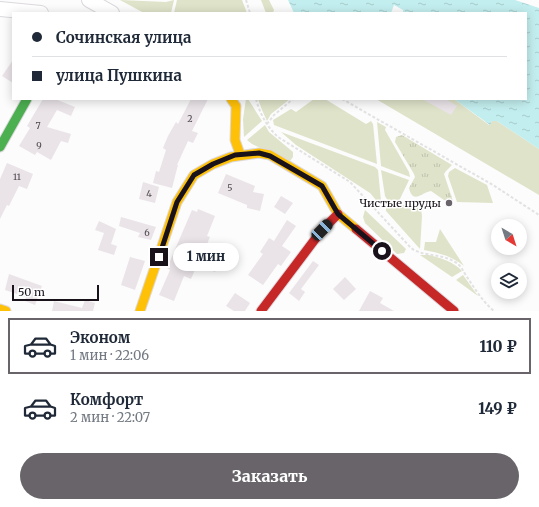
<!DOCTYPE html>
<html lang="ru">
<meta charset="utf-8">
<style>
:root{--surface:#fff;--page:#f2f2f3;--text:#1f2937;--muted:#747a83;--line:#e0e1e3;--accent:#68646a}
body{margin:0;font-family:Merriweather,serif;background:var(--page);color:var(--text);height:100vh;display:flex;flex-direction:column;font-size:15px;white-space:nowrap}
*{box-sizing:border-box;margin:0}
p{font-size:13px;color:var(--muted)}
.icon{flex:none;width:22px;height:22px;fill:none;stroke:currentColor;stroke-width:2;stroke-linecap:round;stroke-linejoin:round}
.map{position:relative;height:311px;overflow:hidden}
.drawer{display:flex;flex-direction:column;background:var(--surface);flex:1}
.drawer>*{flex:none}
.hud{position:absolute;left:12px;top:12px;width:515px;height:88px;border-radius:0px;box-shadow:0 2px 10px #0003;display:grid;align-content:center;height:88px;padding:0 20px;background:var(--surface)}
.needle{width:26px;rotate:141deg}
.tools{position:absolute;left:491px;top:219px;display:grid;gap:8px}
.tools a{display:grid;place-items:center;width:36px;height:36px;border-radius:50%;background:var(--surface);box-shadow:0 2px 10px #0003;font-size:20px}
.scale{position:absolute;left:12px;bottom:10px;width:87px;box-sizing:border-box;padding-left:4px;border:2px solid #19121b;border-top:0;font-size:11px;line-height:14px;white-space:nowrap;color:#19121b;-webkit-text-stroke:3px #fff;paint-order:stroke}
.end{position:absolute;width:18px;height:18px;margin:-9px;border:5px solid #19121b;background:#fff;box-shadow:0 0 0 2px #fff}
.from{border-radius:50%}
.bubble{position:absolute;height:28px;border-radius:14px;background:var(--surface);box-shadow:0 2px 10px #0003;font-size:13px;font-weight:800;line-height:28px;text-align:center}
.car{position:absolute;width:12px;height:24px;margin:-12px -6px;border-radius:5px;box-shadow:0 0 3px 1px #0007;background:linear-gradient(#222 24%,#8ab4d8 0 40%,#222 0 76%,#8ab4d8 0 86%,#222 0)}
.hud b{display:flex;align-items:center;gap:14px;height:38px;font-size:15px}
.hud b+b{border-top:1px solid var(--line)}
.hud i{width:10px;height:10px;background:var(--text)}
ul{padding:7px 0 0;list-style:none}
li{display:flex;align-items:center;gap:12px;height:56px;margin:0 8px 6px;padding:0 12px;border:2px solid transparent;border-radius:0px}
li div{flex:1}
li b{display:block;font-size:15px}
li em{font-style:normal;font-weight:800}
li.selected{border-color:var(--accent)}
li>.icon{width:36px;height:36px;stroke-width:1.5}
.action{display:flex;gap:8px;margin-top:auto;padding:8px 20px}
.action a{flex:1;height:46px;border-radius:24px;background:var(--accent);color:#fff;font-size:16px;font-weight:800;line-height:46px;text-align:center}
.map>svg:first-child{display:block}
.grass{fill:#dfe3c9}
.park{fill:url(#park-tufts)}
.water{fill:url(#water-ripples)}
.building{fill:#eae4e8}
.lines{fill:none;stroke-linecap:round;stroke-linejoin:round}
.street-casing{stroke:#ddd9de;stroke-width:16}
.fast-casing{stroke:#ddd9de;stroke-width:11}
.slow-casing{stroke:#ddd9de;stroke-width:11}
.jam-casing{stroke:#ddd9de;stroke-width:11}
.path{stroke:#e2e2e2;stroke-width:2;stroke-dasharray:3 2;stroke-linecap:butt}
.street{stroke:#fff;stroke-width:14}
.fast{stroke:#4caf50;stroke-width:9}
.slow{stroke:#ffc107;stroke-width:9}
.jam{stroke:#c62828;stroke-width:9}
.route{stroke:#19121b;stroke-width:5}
.poi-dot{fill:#68646a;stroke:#fff;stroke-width:1.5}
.labels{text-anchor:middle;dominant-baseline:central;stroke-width:3;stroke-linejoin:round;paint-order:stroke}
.number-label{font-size:9px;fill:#4d464e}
.poi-label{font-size:11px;fill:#19121b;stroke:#fff;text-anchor:end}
</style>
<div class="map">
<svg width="539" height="311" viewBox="0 0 539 311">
<defs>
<pattern id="park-tufts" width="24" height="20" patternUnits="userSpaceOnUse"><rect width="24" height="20" fill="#dfe3c9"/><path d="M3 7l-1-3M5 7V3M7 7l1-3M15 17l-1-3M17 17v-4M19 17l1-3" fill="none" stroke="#bfc2ac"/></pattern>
<pattern id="water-ripples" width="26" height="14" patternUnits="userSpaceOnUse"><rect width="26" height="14" fill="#c3eeef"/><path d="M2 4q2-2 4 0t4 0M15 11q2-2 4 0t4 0" fill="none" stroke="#a7cbcc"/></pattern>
</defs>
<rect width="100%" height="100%" fill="#fcfcfc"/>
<!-- grass -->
<path class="grass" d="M120 0 166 2 174 0 171 13H144Z
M177 0H242L247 13H174Z
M261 0H269L274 10 273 13H266Z
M246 99H248L262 121 244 137 243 119Z
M258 99H290L271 114 267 121 262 110Z
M314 99H325L366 124 371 121 373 124 377 164 274 125 273 120 291 109 296 112Z
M376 99H454L489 125 492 121H497L539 149V195Z
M377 122 386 127 385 130 409 172 410 177 381 166Z
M265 125 269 132 293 152V157L290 161 252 144 247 140Z
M281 132 375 167 378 170 381 201 376 200 370 193 296 145Z
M455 168 487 185 493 203 457 202 448 176 449 172Z
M381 170 409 180 399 201 394 202 388 201 385 196Z
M391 205H412L421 209 422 216 420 249 386 211V208Z
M365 210 406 249 404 253 397 254 365 223 363 217Z
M440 229 464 266C452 256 439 253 424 250L425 242H436Z
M429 255C441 258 454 262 462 271L452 277 420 255Z
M463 275 478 296 456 280Z"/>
<!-- park -->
<path class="park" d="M402 135 452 165 446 171 444 174 453 201 444 200 431 191C422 192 413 205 409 188L415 177 414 174 395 142 396 137Z"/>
<!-- water -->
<path class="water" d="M288 0H515L539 8V149L497 121H492L490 125 454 99H526V13H403V10L394 5 391 13H294Z"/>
<!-- building -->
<path class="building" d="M13 60V83L2 76Z
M43 99H55L75 107 71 116 57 110 47 127 71 134 68 143 61 141 51 160 37 152 35 155 19 146 30 128 27 126Z
M191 99H208L192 131 198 133 193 143 188 141 177 165H178L172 188 153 183 156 171 159 172 166 150 163 148 168 136 176 122 178 124Z
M422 99H446L457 106 451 115Z
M7 163 33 174 27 189 19 186 9 206 7 205 0 219V179Z
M226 174 255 186 253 192 264 194 260 211 247 208V205L218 193Z
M143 182 159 187 155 203 139 199Z
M281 196 293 203 285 214 274 207Z
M198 209 215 216 207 236 210 237 202 256 219 263 215 272 197 265 191 279 184 276 174 301 159 295 170 270 167 268 192 210 197 212Z
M121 217 156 227 151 240 138 237 140 233 119 226Z
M287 220 296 226 282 246 291 252 281 266 278 264 263 285 248 275 263 254 260 252 269 238 274 241Z
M99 221 116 229 111 244 117 246 114 255 98 250 104 233 95 230Z
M130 257 145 261 135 290 121 285Z
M313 261 319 265 301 289 305 292 299 301 289 293Z
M9 274 42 286 35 305 25 301 26 297 5 290Z
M345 277 356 289 344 300 333 289Z
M370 291 383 298 380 303 394 311H359Z
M235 293 250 303 245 311H234L226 306Z
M85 300 95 303 93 311H52L54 301 82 308Z"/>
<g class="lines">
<defs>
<path id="street" d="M89 0 112 13
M0 9 41 13"/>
<path id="fast" d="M0 147 27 99"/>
<path id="slow" d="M231 99 236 106 235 140 240 154
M0 309 6 311
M140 311 177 202 194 175 213 164 231 157 259 153 270 155 322 186 338 214 356 229"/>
<path id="jam" d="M356 229 454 311
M261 311 322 230 338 214"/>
</defs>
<!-- street casing -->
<use href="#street" class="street-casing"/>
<!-- fast casing -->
<use href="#fast" class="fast-casing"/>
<!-- slow casing -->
<use href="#slow" class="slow-casing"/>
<!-- jam casing -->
<use href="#jam" class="jam-casing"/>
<!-- path -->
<path class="path" d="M246 0 250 13
M256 99C260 114 267 127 278 137L350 182 411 248C423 257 441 253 455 262 461 265 463 271 467 277 475 289 483 302 494 311
M342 99 493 185 539 215
M267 124 274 115 293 99"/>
<!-- street -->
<use href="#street" class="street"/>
<!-- fast -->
<use href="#fast" class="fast"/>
<!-- slow -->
<use href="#slow" class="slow"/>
<!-- jam -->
<use href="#jam" class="jam"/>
</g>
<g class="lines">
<!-- route -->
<path class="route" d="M159 257 177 202 194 175 213 164 235 155 259 153 270 156 322 186 338 214 382 251"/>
</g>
<!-- markers -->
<circle class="poi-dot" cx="449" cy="203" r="4"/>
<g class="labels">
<!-- number labels -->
<g class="number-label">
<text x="190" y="118">2</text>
<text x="38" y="125">7</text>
<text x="39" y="145">9</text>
<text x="17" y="176">11</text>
<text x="230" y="187">5</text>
<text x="149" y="193">4</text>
<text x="147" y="232">6</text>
</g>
<!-- poi labels -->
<g class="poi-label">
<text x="441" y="203">Чистые пруды</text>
</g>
</g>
</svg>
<div class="tools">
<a><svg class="needle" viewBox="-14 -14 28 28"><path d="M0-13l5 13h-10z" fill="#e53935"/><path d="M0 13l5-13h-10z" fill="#747a83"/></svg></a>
<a><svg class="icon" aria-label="layers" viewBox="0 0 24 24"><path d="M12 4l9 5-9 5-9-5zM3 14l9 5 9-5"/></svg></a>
</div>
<div class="scale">50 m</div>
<i class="end from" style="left:382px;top:251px"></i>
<i class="end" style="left:159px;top:257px"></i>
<div class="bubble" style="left:173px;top:243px;width:66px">1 мин</div>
<i class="car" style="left:322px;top:230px;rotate:45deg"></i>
<div class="hud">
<b><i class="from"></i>Сочинская улица</b>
<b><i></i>улица Пушкина</b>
</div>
</div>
<section class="drawer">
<ul>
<li class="selected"><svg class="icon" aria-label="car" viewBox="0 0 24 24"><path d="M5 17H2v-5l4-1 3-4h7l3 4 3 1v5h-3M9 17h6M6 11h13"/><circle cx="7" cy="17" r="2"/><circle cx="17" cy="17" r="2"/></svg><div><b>Эконом</b><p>1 мин · 22:06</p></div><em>110 ₽</em></li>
<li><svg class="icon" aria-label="car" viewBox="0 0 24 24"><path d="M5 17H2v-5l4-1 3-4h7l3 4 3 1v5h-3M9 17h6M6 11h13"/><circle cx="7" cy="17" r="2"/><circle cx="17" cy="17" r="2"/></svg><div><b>Комфорт</b><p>2 мин · 22:07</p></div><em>149 ₽</em></li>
</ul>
<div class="action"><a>Заказать</a></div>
</section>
